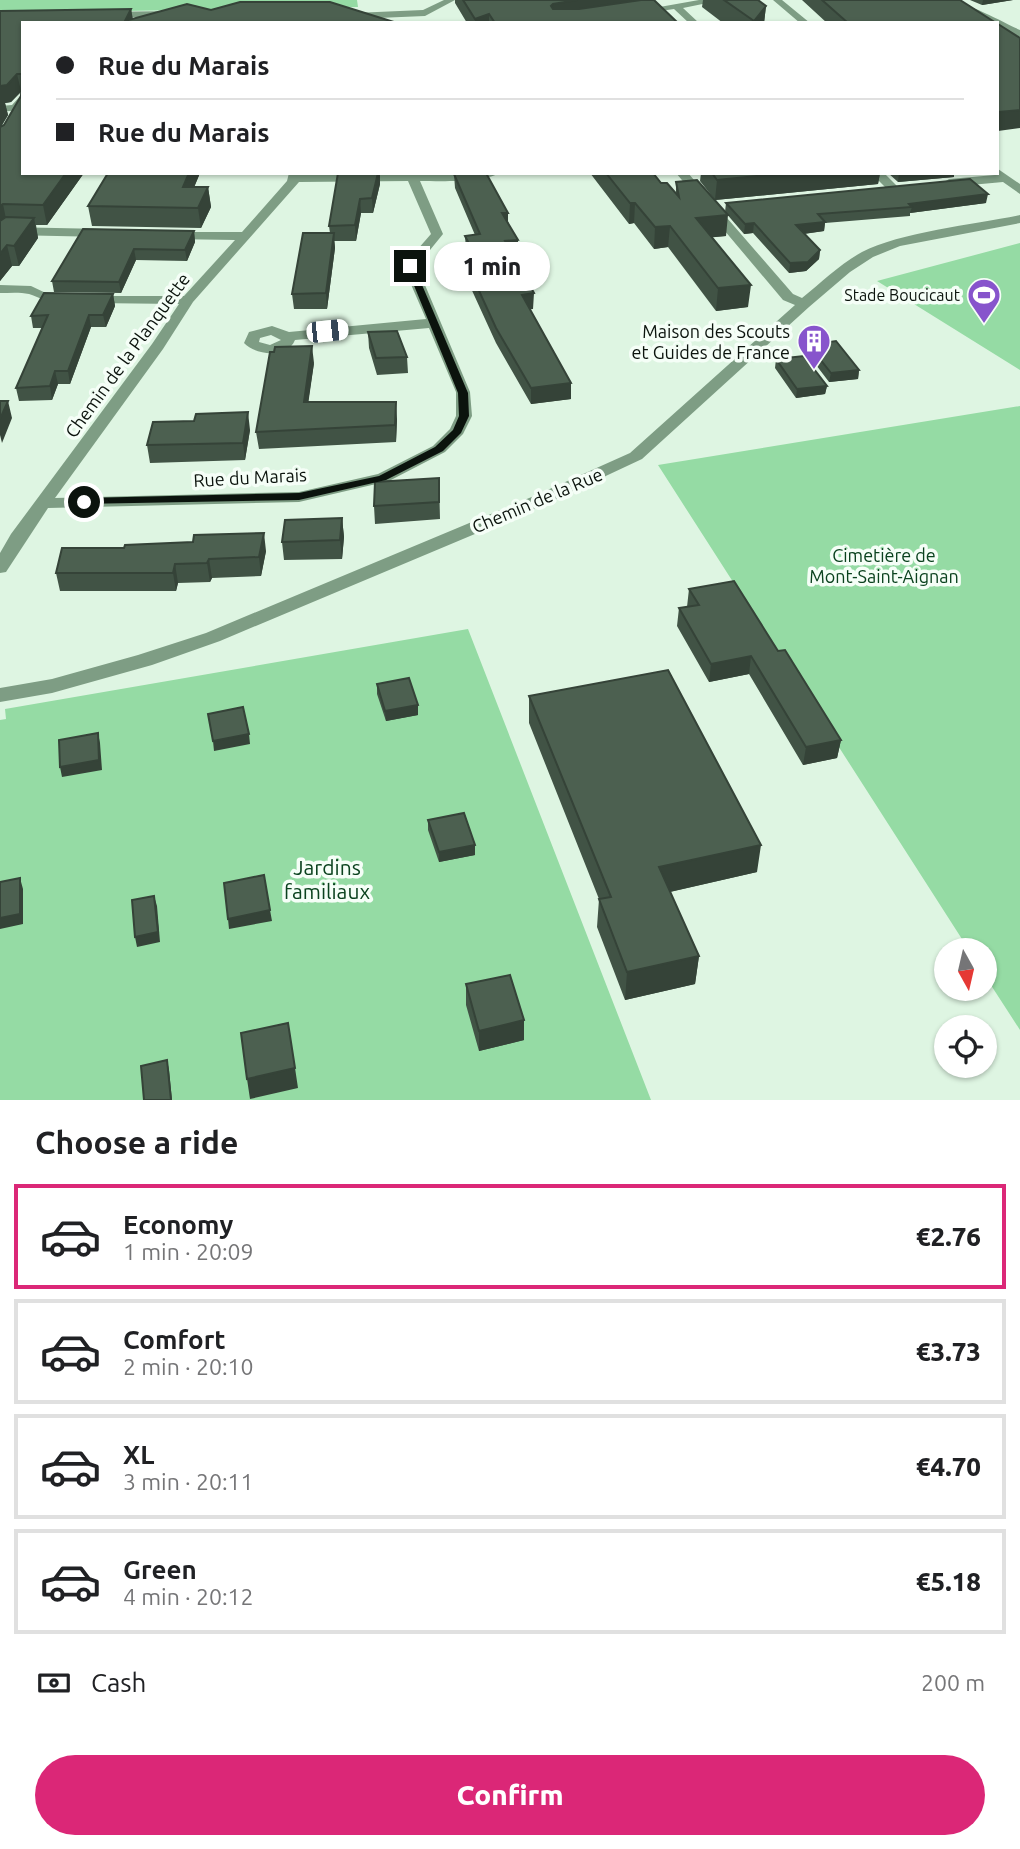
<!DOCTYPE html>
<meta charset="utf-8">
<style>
:root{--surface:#fff;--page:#f6f6f6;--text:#202124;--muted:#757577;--line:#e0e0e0;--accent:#db2777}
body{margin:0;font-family:Ubuntu,sans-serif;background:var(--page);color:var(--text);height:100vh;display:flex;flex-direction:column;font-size:26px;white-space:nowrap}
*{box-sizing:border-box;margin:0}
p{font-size:23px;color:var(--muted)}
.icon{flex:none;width:38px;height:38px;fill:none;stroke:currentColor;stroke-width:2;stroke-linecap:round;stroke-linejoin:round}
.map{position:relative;height:1100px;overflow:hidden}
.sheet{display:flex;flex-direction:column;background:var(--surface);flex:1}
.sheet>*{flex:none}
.banner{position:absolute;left:21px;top:21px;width:978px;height:154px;border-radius:0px;box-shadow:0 2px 5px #0004;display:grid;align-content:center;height:154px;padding:0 35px;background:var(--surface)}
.needle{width:46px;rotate:172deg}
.tools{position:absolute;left:934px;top:938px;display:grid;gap:14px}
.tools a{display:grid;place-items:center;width:63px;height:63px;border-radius:50%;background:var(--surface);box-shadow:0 2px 5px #0004;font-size:35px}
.end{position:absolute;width:32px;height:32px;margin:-16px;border:9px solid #0b130d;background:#fff;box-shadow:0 0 0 4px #fff}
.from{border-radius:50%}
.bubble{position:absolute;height:49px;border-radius:24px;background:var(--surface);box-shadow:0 2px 5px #0004;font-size:23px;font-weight:800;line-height:49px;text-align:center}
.car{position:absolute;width:21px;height:42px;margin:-21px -10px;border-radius:9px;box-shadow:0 0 5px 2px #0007;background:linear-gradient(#fff 24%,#345 0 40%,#fff 0 76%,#345 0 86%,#fff 0)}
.banner b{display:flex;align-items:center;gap:24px;height:66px;font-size:26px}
.banner b+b{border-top:2px solid var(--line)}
.banner i{width:18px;height:18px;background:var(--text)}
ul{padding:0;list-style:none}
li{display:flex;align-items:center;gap:21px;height:105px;margin:0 14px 10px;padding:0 21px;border:4px solid var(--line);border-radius:0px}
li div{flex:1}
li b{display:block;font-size:26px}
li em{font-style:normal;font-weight:800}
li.active{border-color:var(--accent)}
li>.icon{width:63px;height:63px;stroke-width:1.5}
h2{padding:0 35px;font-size:32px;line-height:84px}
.pay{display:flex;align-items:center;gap:18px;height:77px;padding:0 35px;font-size:26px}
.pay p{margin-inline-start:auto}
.cta{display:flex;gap:14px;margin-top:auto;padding:14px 35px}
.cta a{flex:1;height:80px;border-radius:42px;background:var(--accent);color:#fff;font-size:28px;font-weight:800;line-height:80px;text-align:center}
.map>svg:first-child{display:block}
.green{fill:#95dba4}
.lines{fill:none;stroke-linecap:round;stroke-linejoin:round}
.minor{fill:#7e9d84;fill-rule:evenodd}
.wall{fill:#415345;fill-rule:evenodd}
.shaded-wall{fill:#354338}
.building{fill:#4c6050;stroke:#354338;stroke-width:2}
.route{fill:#0b130d}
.labels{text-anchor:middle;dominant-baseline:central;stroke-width:7;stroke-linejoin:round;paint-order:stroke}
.far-poi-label{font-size:16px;fill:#0b130d;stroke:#f5fef7;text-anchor:end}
.poi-label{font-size:18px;fill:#0b130d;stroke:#f5fef7;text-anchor:end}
.street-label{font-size:18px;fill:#0b130d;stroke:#f5fef7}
.park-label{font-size:18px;fill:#0a421e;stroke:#f5fef7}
.near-park-label{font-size:21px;fill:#0a421e;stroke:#f5fef7}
</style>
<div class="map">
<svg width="1020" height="1100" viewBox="0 0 1020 1100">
<rect width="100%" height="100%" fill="#def5e2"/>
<!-- green -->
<path class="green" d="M0 0H357L358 7 66 12 60 22 0 23Z
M1020 243V370L877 281Z
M1020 406V1030L985 976V950H969L658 465Z
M468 629 651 1100H0V720L6 719 5 709Z"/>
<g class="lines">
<!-- minor -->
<path class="minor" d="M444 0H455L425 16 354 19 349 16 354 13 423 10Z
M699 0H722L683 8 699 23H689L674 9 641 14 637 11Z
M773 0H782L810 23H800Z
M939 0C965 0 996 19 1020 30V37L998 26V23H989Z
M172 11 175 12V16L101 18 81 23H65L101 12Z
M23 93V104L19 110 0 112V106L12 105Z
M998 169 1020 184V194L1003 182 949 187 943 183 949 179 995 175 993 173H998Z
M289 173H301L300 175 499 173C483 183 440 181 420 181L443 234 417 266 470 392 472 416 463 434 445 452 389 481 299 502 48 508 6 572 0 573V553L11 534 152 344 179 304 92 303 85 299 87 296H184L235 240 170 239 166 238V232H242L287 181ZM408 181 431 234 403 266 426 319 289 332 272 326 249 332 244 343C256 356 288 358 295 340L429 328 456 392V416L450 429 433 446 378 474 299 492 55 498 163 349 193 302 299 182ZM271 335 281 340 270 345 259 342 260 338Z
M676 173H688L793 294 802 298C822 282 840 264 862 252 900 232 976 224 1020 215V223L900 246 873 257 850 272 809 307 642 459 546 504 220 641 152 665 52 693 0 702V688L52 679 138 655 206 633 534 496 630 453 795 305 783 300Z
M871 173H884L900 189 890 192Z
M7 227 104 229 110 233 104 237 10 235 0 241V231Z
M0 285 31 286 50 295H64L71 299C57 310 43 298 29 294 20 292 9 293 0 293Z"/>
</g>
<!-- wall -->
<path class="wall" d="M455 0H654L678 23H467L455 3Z
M703 0H758L766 6 764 23H723L702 7Z
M802 0H960L996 23H827Z
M970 0H1013L982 5Z
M131 9 133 19 211 10 397 23H23L84 173 47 225H36L38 238 19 266H12L0 281V11ZM21 92V96L4 125 1 127 8 115 5 103 11 102Z
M108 173H200L194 187H208L211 207 201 228 92 226 88 206Z
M338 173 380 184 373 213H361L356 241H334L335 248 327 309H294L292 294 330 233 329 226Z
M590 173H653L661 183 676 193V182L726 236 712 237 748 307 716 311 668 247 654 249 634 223 629 224Z
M701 173H880L878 184 715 200 700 181Z
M888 173H954V177L898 182Z
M454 174 508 213V222L518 255H513L533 309H530L571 399 531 404 496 343 464 273V258H469L466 250 465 236 475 235 455 188Z
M726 203H986L910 213V216L825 223 824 231 804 234 820 250 819 259 806 271 789 273 753 233 744 234 725 212Z
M83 229 194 231 195 242 187 261 136 260 121 293 54 292 52 281Z
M113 294 115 306 106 327H91L70 384H58L52 400 19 401 16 388 42 328H33L31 316Z
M368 332 407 357 408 373 377 375 369 348Z
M809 345 859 370 858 379 829 382 807 353Z
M776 359 827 386 825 394 796 398 775 368Z
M314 363 308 402 397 419 396 442 259 449 256 432Z
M250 430 245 460 150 463 147 445Z
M439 478 440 519 375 524 374 506Z
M342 518 344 537 342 559 284 560 282 542Z
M266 551 261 576 212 578 210 582 178 583 176 591H60L56 573Z
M689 589 778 651 841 740 837 758 803 765 749 674 709 682 677 626 679 608 687 607Z
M377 684 418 705V715L386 721 377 694Z
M529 696 757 872 670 892 699 956 695 984 625 1000 597 927 599 899 529 723Z
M428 820 475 855 439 862 428 830Z
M466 984 524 1040 479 1051 466 1005Z"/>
<!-- shaded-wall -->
<path class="shaded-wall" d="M577 0H643L553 20 551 6 553 4Z
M983 0H1013L982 5Z
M766 6 764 23H754V21Z
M131 9 133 23 125 21Z
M489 14V23H475V19Z
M17 74 21 91 11 102 5 103 8 115 0 128V86Z
M1020 110V128L998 131V112Z
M66 173H84L47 225 43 205Z
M189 173H200L186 207 183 187Z
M378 173H380V184L373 213 372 198Z
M785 173H880L878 184 715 200 717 180Z
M899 173H954V177L898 182Z
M208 187 211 207 201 228 198 208Z
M988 194 986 203 910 213 912 207 909 204Z
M360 199 361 213 356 241 355 225Z
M630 203H635L634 223 629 224Z
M3 204 7 224 0 228V206Z
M502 213H508V227Z
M728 215 726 236 695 239 696 218Z
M34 218 38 238 19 266 14 246Z
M825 222 824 231 795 235 796 225Z
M754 223 753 233 744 234 745 224Z
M670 226 668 247 654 249 655 227Z
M194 231 195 242 187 261 185 250Z
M334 233 335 248 327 309 326 293Z
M518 240V255L506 256 505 241Z
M7 245 12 266 0 281V254Z
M134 249 136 260 121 293 119 282Z
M820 250 819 259 806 271 789 273 790 263Z
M751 285 748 307 716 311 718 288Z
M534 293 533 309 522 310V295Z
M113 294 115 306 106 327 103 315Z
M89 315 91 327 70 384 68 371Z
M312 346 314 363 306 419 304 402Z
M859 370 858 379 829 382 831 373Z
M55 371 58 384 52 400 50 386Z
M571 383V399L531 404V388Z
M827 386 825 394 796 398 797 389Z
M8 401 12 418 2 443 0 435V419Z
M396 402 397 419 396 442 395 425Z
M248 412 250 430 245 460 243 443Z
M342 518 344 537 342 559 340 540Z
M264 533 266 551 261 576 259 557Z
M209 559 212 578 210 582 207 563Z
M175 564 178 583 176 591 173 573Z
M751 656 749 674 709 682 711 664Z
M418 705V715L386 721 385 711Z
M98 733 100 743 102 770 62 777 60 767Z
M249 734 250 744 214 751 213 741Z
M841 740 837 758 803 765 806 747Z
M475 845V855L439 862V852Z
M761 845 757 872 656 895 659 867Z
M20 878 23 889V924L0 929V918Z
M154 896 157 906 160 942 137 947 135 937Z
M270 910 272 921 229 929 228 919Z
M699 956 695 984 625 1000 627 972Z
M524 1020V1040L479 1051V1031Z
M167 1060 169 1070 172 1100H171Z
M295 1068 298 1088 250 1099 247 1079Z"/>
<!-- building -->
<path class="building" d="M463 0H577L553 4 551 6 553 9H579L641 0H654L678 23H495L489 14 475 19Z
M724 0H758L766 6 754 21Z
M822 0H960L996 23H848Z
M240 2H330L397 23H23V173H66L43 205 3 204 0 206V127L4 125 21 96 22 74H17L7 85 0 86V11L131 9 125 21 187 4 211 10Z
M998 24 1020 38V110L998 112Z
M108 173H189L183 187H208L198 208 88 206Z
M338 173H378L372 198 360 199 355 225 329 226Z
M465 173H486L508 213H502L518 240 505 241 534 293 522 295 571 383 531 388 496 328 464 258 476 257 465 236 480 234 454 174Z
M606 173H653L661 183H667L679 197 676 182 697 180 728 215 696 218 751 285 718 288 670 226 655 227 635 203H630Z
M712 173H785L717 180Z
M970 179 988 194 909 204 912 207 818 214 825 222 796 225 820 250 808 262 790 263 754 223 745 224 726 203Z
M6 217 34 218 14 246 7 245 0 254V221Z
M83 229 194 231 185 250 134 249 119 282 52 281Z
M303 233H334L326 293 292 294Z
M44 293 113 294 103 315H89L68 371H55L50 386 16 388 48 315 31 316Z
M397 331 407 357 376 358 368 332Z
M836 341 859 370 831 373 809 345Z
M312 346 304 402H396L395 425 256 432 270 352H274L275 347Z
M804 356 827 386 797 389 776 359Z
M0 401H8L0 419Z
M248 412 243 443 147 445 153 422 194 421 196 414Z
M439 478V502L374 506 375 482Z
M342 518 340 540 282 542 285 520Z
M264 533 259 557 209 559 207 563 175 564 173 573H56L62 548H124L125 545 193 542 194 535Z
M734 581 778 651 785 650 841 740 806 747 751 656 711 664 679 608 699 605 689 589Z
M668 670 761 845 659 867 699 956 627 972 599 899 611 897 529 696Z
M409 678 418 705 385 711 377 684Z
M243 707 249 734 213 741 208 714Z
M98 733 99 760 60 767 59 740Z
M464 813 475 845 439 852 428 820Z
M264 875 270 910 228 919 224 883Z
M20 878V914L0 918V882Z
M154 896 158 932 135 937 132 900Z
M510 975 524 1020 479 1031 466 984Z
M288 1023 295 1068 247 1079 241 1033Z
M167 1060 171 1100H144L141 1066Z"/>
<!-- route -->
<path class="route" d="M410 263 414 266 468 393 469 416 461 433 443 451 386 480 299 500 80 504 78 502 84 498 299 493 379 476 435 447 453 430 459 416 458 393 406 266Z"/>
<!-- icons -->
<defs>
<symbol id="stadium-pin" viewBox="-11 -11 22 30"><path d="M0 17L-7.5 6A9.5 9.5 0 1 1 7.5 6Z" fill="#8754cc" stroke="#f5fef7"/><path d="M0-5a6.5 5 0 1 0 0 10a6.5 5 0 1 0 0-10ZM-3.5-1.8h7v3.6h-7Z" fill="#fff"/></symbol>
<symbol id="building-pin" viewBox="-11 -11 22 30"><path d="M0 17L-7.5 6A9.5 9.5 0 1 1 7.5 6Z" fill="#8754cc" stroke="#f5fef7"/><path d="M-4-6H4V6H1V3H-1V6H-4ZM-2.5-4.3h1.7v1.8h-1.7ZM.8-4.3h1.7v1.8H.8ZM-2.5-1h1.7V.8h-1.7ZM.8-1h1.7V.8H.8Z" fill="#fff"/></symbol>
</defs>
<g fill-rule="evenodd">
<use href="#stadium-pin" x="965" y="276" width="38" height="52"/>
<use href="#building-pin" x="795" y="322" width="38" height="52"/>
</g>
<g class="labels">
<!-- far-poi labels -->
<g class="far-poi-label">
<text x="960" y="295">Stade Boucicaut</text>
</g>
<!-- poi labels -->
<g class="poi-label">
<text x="790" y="331">Maison des Scouts<tspan x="790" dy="21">et Guides de France</tspan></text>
</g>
<!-- street labels -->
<g class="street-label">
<text transform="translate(127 355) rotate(-54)">Chemin de la Planquette</text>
<text transform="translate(250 477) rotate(-3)">Rue du Marais</text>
<text transform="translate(537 500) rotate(-23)">Chemin de la Rue</text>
</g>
<!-- park labels -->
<g class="park-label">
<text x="884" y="555">Cimetière de<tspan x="884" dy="21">Mont-Saint-Aignan</tspan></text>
</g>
<!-- near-park labels -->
<g class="near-park-label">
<text x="327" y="867">Jardins<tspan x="327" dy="24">familiaux</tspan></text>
</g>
</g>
</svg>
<div class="tools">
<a><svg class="needle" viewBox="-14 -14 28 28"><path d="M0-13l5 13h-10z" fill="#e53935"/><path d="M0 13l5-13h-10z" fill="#757577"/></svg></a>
<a><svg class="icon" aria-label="locate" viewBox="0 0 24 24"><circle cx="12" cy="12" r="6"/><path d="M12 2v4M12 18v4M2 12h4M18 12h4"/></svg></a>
</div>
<i class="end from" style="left:84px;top:502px"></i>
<i class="end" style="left:410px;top:266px"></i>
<div class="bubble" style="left:434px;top:242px;width:116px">1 min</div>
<i class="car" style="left:327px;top:331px;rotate:84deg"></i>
<div class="banner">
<b><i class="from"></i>Rue du Marais</b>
<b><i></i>Rue du Marais</b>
</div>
</div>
<section class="sheet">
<h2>Choose a ride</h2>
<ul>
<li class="active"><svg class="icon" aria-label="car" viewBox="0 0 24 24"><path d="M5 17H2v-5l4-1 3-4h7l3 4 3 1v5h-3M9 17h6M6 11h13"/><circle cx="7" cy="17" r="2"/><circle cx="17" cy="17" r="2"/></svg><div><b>Economy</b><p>1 min · 20:09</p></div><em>€2.76</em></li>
<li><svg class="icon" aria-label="car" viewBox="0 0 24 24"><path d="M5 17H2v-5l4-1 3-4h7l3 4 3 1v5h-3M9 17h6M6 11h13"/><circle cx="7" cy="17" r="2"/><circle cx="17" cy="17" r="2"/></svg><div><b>Comfort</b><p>2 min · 20:10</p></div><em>€3.73</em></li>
<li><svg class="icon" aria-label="car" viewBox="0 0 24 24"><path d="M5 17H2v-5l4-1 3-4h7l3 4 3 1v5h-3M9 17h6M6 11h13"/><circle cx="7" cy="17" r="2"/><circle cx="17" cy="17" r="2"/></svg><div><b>XL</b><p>3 min · 20:11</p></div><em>€4.70</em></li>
<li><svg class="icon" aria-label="car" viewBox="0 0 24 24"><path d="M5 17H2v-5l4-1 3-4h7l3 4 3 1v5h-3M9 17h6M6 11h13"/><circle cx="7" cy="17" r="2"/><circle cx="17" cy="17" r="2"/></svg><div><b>Green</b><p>4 min · 20:12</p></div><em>€5.18</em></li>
</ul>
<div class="pay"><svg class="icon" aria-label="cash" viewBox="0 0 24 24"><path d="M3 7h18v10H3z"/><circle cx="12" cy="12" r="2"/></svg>Cash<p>200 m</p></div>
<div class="cta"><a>Confirm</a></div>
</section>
